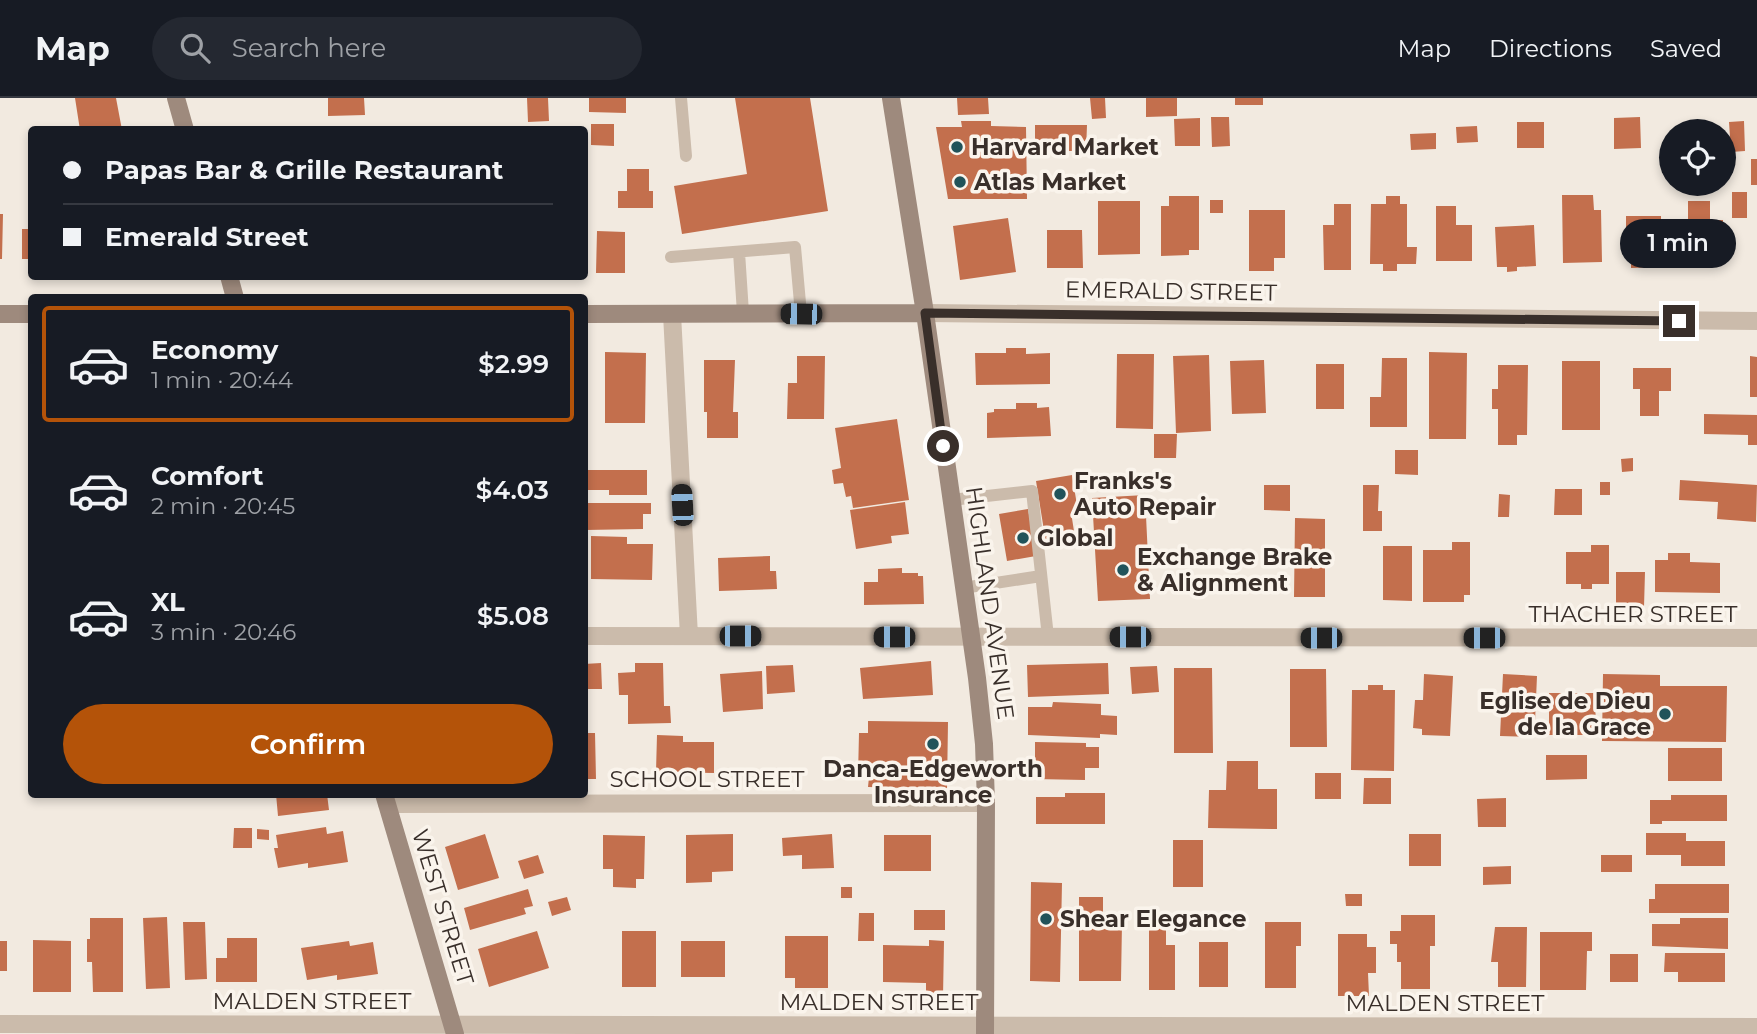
<!DOCTYPE html>
<meta charset="utf-8">
<style>
:root{--surface:#171b24;--page:#242831;--text:#f1f3f6;--muted:#9ea1a6;--line:#363941;--accent:#b45309}
body{margin:0;font-family:Montserrat,sans-serif;background:var(--page);color:var(--text);height:100vh;display:flex;flex-direction:column;font-size:26px;white-space:nowrap}
*{box-sizing:border-box;margin:0}
p{font-size:23px;color:var(--muted)}
.icon{flex:none;width:38px;height:38px;fill:none;stroke:currentColor;stroke-width:2;stroke-linecap:round;stroke-linejoin:round}
.map{position:relative;flex:1;overflow:hidden}
.details{position:absolute;left:28px;top:196px;width:560px;height:504px;display:flex;flex-direction:column;background:var(--surface);border-radius:7px;box-shadow:0 4px 10px #0003}
.details>*{flex:none}
.guide{position:absolute;left:28px;top:28px;width:560px;height:154px;border-radius:7px;box-shadow:0 4px 10px #0003;display:grid;align-content:center;height:154px;padding:0 35px;background:var(--surface)}
.tools{position:absolute;left:1659px;top:21px;display:grid;gap:14px}
.tools a{display:grid;place-items:center;width:77px;height:77px;border-radius:50%;background:var(--surface);box-shadow:0 4px 10px #0003;font-size:35px}
.end{position:absolute;width:32px;height:32px;margin:-16px;border:9px solid #392f2a;background:#fff;box-shadow:0 0 0 4px #fff}
.from{border-radius:50%}
.bubble{position:absolute;height:49px;border-radius:24px;background:var(--surface);box-shadow:0 4px 10px #0003;font-size:23px;font-weight:600;line-height:49px;text-align:center}
.car{position:absolute;width:21px;height:42px;margin:-21px -10px;border-radius:9px;box-shadow:0 0 5px 2px #0007;background:linear-gradient(#222 24%,#8ab4d8 0 40%,#222 0 76%,#8ab4d8 0 86%,#222 0)}
.guide b{display:flex;align-items:center;gap:24px;height:66px;font-size:26px}
.guide b+b{border-top:2px solid var(--line)}
.guide i{width:18px;height:18px;background:var(--text)}
ul{padding:12px 0 0;list-style:none}
li{display:flex;align-items:center;gap:21px;height:116px;margin:0 14px 10px;padding:0 21px;border:4px solid transparent;border-radius:7px}
li div{flex:1}
li b{display:block;font-size:26px}
li em{font-style:normal;font-weight:600}
li.selected{border-color:var(--accent)}
li>.icon{width:63px;height:63px;stroke-width:1.5}
.cta{display:flex;gap:14px;margin-top:auto;padding:14px 35px}
.cta a{flex:1;height:80px;border-radius:42px;background:var(--accent);color:#fff;font-size:28px;font-weight:600;line-height:80px;text-align:center}
header{display:flex;align-items:center;gap:42px;box-sizing:border-box;height:98px;padding:0 35px;background:var(--surface);border-bottom:2px solid var(--line)}
header strong{font-size:33px}
nav{display:flex;gap:38px;margin-inline-start:auto;font-size:24px}
.search{width:490px;height:63px;background:var(--page);display:flex;align-items:center;gap:18px;box-sizing:border-box;padding:0 24px;border-radius:38px;color:var(--muted);font-size:26px}
.map>svg:first-child{display:block}
.building{fill:#c36f4d}
.lines{fill:none;stroke-linecap:round;stroke-linejoin:round}
.lane{stroke:#cbbbab;stroke-width:12}
.street{stroke:#cbbbab;stroke-width:18}
.secondary{stroke:#9e8a7d;stroke-width:18}
.route{stroke:#392f2a;stroke-width:9}
.poi-dot{fill:#21535a;stroke:#faf4ec;stroke-width:2.5}
.labels{text-anchor:middle;dominant-baseline:central;stroke-width:7;stroke-linejoin:round;paint-order:stroke}
.poi-label{font-size:23px;font-weight:bold;fill:#392f2a;stroke:#faf4ec;text-anchor:start}
.street-label{font-size:23px;fill:#392f2a;stroke:#faf4ec}
</style>
<header>
<strong>Map</strong>
<div class="search"><svg class="icon" aria-label="search" viewBox="0 0 24 24"><circle cx="10" cy="10" r="6"/><path d="M15 15l6 6"/></svg>Search here</div>
<nav><a>Map</a><a>Directions</a><a>Saved</a></nav>
</header>
<div class="map">
<svg width="1757" height="936" viewBox="0 0 1757 936">
<rect width="100%" height="100%" fill="#f2eae0"/>
<!-- building -->
<path class="building" d="M75 0H116L122 32H80Z
M328 0H364L365 17 328 18Z
M527 0H548L549 23 528 24Z
M589 0H626V15L589 14Z
M735 0H810L828 113 682 136 674 88 747 76Z
M957 0H988L989 16 958 17Z
M1090 0H1105L1106 20 1092 21Z
M1146 0H1177V18L1146 19Z
M1235 0H1263V7H1235Z
M1211 19H1229L1230 48 1212 49Z
M1640 19 1641 50 1614 51V20Z
M1200 20V48H1175L1174 21Z
M961 23H991V28L1026 29 1027 101H948L936 29H962Z
M1744 23 1745 53 1731 54 1729 24Z
M1517 24H1544V50H1517Z
M591 26H614V48L591 47Z
M1035 27H1087L1086 53H1035Z
M1477 28 1478 44 1457 45 1456 29Z
M1436 35V51L1411 52 1410 36Z
M1751 61H1757V87H1751Z
M627 71H649V93H653V110H618V93H627Z
M1732 94H1747V120H1732Z
M1562 97H1593L1594 112H1601L1602 164 1563 165Z
M1169 98H1199V152H1189V157L1161 158V108H1169Z
M1386 98H1400V106H1407V149H1417L1416 166H1397V173H1383V166H1370L1371 106H1386Z
M1210 102H1223V115H1210Z
M1098 103H1140V156L1098 157Z
M1688 103H1710V122H1723V149H1715V167H1688Z
M1334 106H1351V172H1324L1323 127H1334Z
M1436 108H1456V127H1472V163H1436Z
M1249 112H1285V160H1274V173H1249Z
M0 116H3L2 161H0Z
M1626 118H1661V127H1667V150H1661V169L1631 170V149H1626Z
M1008 120 1016 174 960 182 953 128Z
M1534 127 1536 168 1517 169V173L1507 174V169H1497L1495 129Z
M22 131H32V161H22Z
M1047 132H1082L1083 170H1047Z
M597 133 625 134V175H596Z
M1006 250H1026V256L1050 255V286L976 287 975 255H1006Z
M605 254 646 255 645 325H605Z
M1429 254 1467 255 1466 341H1429Z
M1117 256H1154L1153 331 1116 330Z
M1209 257 1211 333 1176 335 1173 258Z
M797 258H825L824 321H787L788 285H797Z
M1750 258 1757 259V299H1750Z
M1382 260H1407V329H1370V299H1381Z
M704 262H735L733 314H738V340H707V314H704Z
M1264 262 1266 315 1232 316 1230 263Z
M1562 263H1600V332H1562Z
M1316 266H1344V311H1316Z
M1498 267H1528L1527 337H1517V347H1498V311H1492V291H1498Z
M1633 270H1671V293H1659V318H1640V291H1633Z
M1016 305H1037V310L1049 309 1051 338 987 340V315L994 314V311H1016Z
M1704 316 1757 317V347H1748V337L1704 336Z
M897 321 909 402 853 410 851 398 846 399 843 385 834 386 832 372 841 370 835 330Z
M1154 336H1177L1176 360H1154Z
M1395 352H1418V377L1395 376Z
M1633 360V373L1622 374 1621 361Z
M587 372H647V397H609V392H587Z
M1072 377 1078 413 1071 414 1076 446 1047 451 1036 383Z
M1680 382 1757 387 1756 424 1717 421 1718 404 1679 402Z
M1600 384H1610V397H1600Z
M1264 387H1290V413L1264 412Z
M1363 387H1379L1378 413H1382V433H1363Z
M1555 391H1582V417H1554Z
M1499 396 1510 397 1509 419H1498Z
M1145 397 1150 501 1098 503 1092 400Z
M905 404 909 436 891 438 892 445 856 451 850 412Z
M585 405H651V416H643V431L585 432Z
M1028 411 1036 458 1007 463 999 416Z
M1295 420 1325 421V499H1294Z
M591 438 627 439V446H653L652 482 591 481Z
M1452 444H1470V497H1464V504H1423V452H1452Z
M1591 447H1609V486H1592V491H1581V486H1566V454H1591Z
M1383 448H1412V503L1383 502Z
M1668 455H1690V464L1720 465V495L1655 494V462H1668Z
M770 458V473H776L777 491 719 493 718 460Z
M902 470V475H918V478H923L924 506 864 507V484H878V471Z
M1616 474H1645L1644 509 1616 508Z
M931 563 933 597 863 601 860 570Z
M601 565 602 591H584V566Z
M635 565H663L664 608H670L671 625 628 626V597H619L618 575 635 574Z
M1108 565 1109 596 1028 599 1027 567Z
M793 567 795 594 767 596 766 568Z
M1157 568 1159 594 1132 596 1130 569Z
M1174 570H1212L1213 655H1174Z
M1290 571H1326L1327 649H1290Z
M762 573 763 611 723 614 720 576Z
M1424 576 1453 578 1450 638 1422 637V631L1413 630 1415 602H1423Z
M1503 576 1537 578 1535 624 1531 623 1530 639 1500 638Z
M1603 576 1660 577V588H1727L1726 644 1602 643Z
M1368 587H1383V592H1395L1394 673 1351 672 1352 592H1368Z
M1549 595H1596L1595 637H1549Z
M1053 604 1101 606V617L1117 618V637L1100 636V640L1028 637V609H1052Z
M868 623 948 624 947 691 868 689 869 679H858L859 635H868Z
M584 625H588V635H595L596 681H584Z
M657 637 683 638V644H714V675L656 674Z
M1035 644 1086 645V649H1099V670H1085V682L1035 681Z
M1668 650H1722V683H1668Z
M1546 657H1587V681L1546 682Z
M1227 663H1258V691H1277V731L1208 730 1209 692H1226Z
M1315 675H1341V701H1315Z
M1364 680H1391V706H1363Z
M1065 695H1105V726H1036V699H1065Z
M276 696H327L329 712 278 718Z
M1671 697H1727V723H1662V726H1650V702H1671Z
M1506 700V729H1478L1477 701Z
M326 729 327 736 343 733 348 764 308 770V765L278 770 274 750H278L276 737Z
M234 730H252V750H233Z
M257 731 269 732V742L257 741Z
M1646 735H1686V743H1725V768H1681V757H1646Z
M485 736 499 780 458 792 445 749Z
M733 736V773L712 774V784L686 785V737Z
M832 736 834 770 802 771V757L783 758 782 740Z
M1409 736H1441V768H1409Z
M603 737 645 738 644 781H636V790L613 789V771H603Z
M884 737H931V773H884Z
M1173 742H1203V789H1173Z
M538 757 544 775 524 781 518 763Z
M1601 757H1632V774H1601Z
M1511 768V786L1483 787V769Z
M1031 784 1062 785 1060 884 1030 883Z
M1655 786H1729V815H1649V801H1655Z
M841 789H852V800H841Z
M528 791 533 808 524 810 526 816 470 832 464 810Z
M1345 796H1362V808H1346Z
M567 799 571 812 552 818 548 804Z
M1079 799H1103V825H1122L1121 883H1079Z
M914 812H945V832H914Z
M859 815H874V843H858Z
M1149 816H1166V847H1175V892H1149Z
M1401 817H1435V848H1430V891H1401V864H1397V846H1390V833H1401Z
M167 819 170 890 146 891 143 820Z
M90 820H123V894H93L92 864H87V841H90Z
M1680 820H1728V851L1652 848V826H1680Z
M183 824H205L207 881 185 882Z
M1265 824H1301V848H1296V890H1265Z
M1495 829H1527L1526 889H1498V864H1491Z
M537 833 549 870 489 889 478 851Z
M622 833H656V889H622Z
M1540 834H1592V853H1587L1586 892H1540Z
M1338 836H1367V849H1376V875H1368L1369 898H1338Z
M785 838H828V890H795V880H785Z
M227 840H257V884H216V860H227Z
M33 842 71 843V894H33Z
M929 842 944 843 943 899 926 898V885L883 884V847L929 848Z
M0 843H7V873H0Z
M349 843 350 848 373 844 378 876 337 882V877L307 882 301 850Z
M681 843H725V879H681Z
M1199 844H1228V889H1199Z
M1665 855H1725V884H1678V874H1664Z
M1610 856H1638V884H1610Z"/>
<g class="lines">
<!-- lane -->
<path class="lane" d="M681 0 686 58
M739 154 743 215
M671 159 795 149 801 216
M951 402 1032 393 1048 539
M963 490 1041 478"/>
<!-- street -->
<path class="street" d="M925 215 1757 223
M672 216 689 538
M584 538 1757 540
M387 706 986 705
M0 926 1757 929"/>
<!-- secondary -->
<path class="secondary" d="M176 0 185 32
M891 0 925 215 977 580 984 646 986 705 985 936
M229 178 235 200
M0 216H32
M584 216 925 215
M384 696 455 936"/>
</g>
<g class="lines">
<!-- route -->
<path class="route" d="M943 348 925 215 1679 223"/>
</g>
<!-- markers -->
<g class="poi-dot">
<circle cx="957" cy="49" r="7"/>
<circle cx="960" cy="84" r="7"/>
<circle cx="1060" cy="396" r="7"/>
<circle cx="1023" cy="440" r="7"/>
<circle cx="1123" cy="472" r="7"/>
<circle cx="1665" cy="616" r="7"/>
<circle cx="933" cy="646" r="7"/>
<circle cx="1046" cy="821" r="7"/>
</g>
<g class="labels">
<!-- poi labels -->
<g class="poi-label">
<text x="971" y="49">Harvard Market</text>
<text x="974" y="84">Atlas Market</text>
<text x="1074" y="383">Franks's<tspan x="1074" dy="26">Auto Repair</tspan></text>
<text x="1037" y="440">Global</text>
<text x="1137" y="459">Exchange Brake<tspan x="1137" dy="26">&amp; Alignment</tspan></text>
<text x="1651" y="603" text-anchor="end">Eglise de Dieu<tspan x="1651" dy="26">de la Grace</tspan></text>
<text x="933" y="671" text-anchor="middle">Danca-Edgeworth<tspan x="933" dy="26">Insurance</tspan></text>
<text x="1060" y="821">Shear Elegance</text>
</g>
<!-- street labels -->
<g class="street-label">
<text transform="translate(1171 193) rotate(1)">EMERALD STREET</text>
<text transform="translate(990 505) rotate(82)">HIGHLAND AVENUE</text>
<text x="1633" y="516">THACHER STREET</text>
<text x="707" y="681">SCHOOL STREET</text>
<text transform="translate(443 809) rotate(73)">WEST STREET</text>
<text x="312" y="903">MALDEN STREET</text>
<text x="879" y="904">MALDEN STREET</text>
<text x="1445" y="905">MALDEN STREET</text>
</g>
</g>
</svg>
<div class="tools">
<a><svg class="icon" aria-label="locate" viewBox="0 0 24 24"><circle cx="12" cy="12" r="6"/><path d="M12 2v4M12 18v4M2 12h4M18 12h4"/></svg></a>
</div>
<i class="end from" style="left:943px;top:348px"></i>
<i class="end" style="left:1679px;top:223px"></i>
<div class="bubble" style="left:1620px;top:121px;width:116px">1 min</div>
<i class="car" style="left:801px;top:216px;rotate:271deg"></i>
<i class="car" style="left:682px;top:407px;rotate:357deg"></i>
<i class="car" style="left:740px;top:538px;rotate:90deg"></i>
<i class="car" style="left:894px;top:539px;rotate:270deg"></i>
<i class="car" style="left:1130px;top:539px;rotate:270deg"></i>
<i class="car" style="left:1321px;top:540px;rotate:270deg"></i>
<i class="car" style="left:1484px;top:540px;rotate:270deg"></i>
<div class="guide">
<b><i class="from"></i>Papas Bar &amp; Grille Restaurant</b>
<b><i></i>Emerald Street</b>
</div>
<section class="details">
<ul>
<li class="selected"><svg class="icon" aria-label="car" viewBox="0 0 24 24"><path d="M5 17H2v-5l4-1 3-4h7l3 4 3 1v5h-3M9 17h6M6 11h13"/><circle cx="7" cy="17" r="2"/><circle cx="17" cy="17" r="2"/></svg><div><b>Economy</b><p>1 min · 20:44</p></div><em>$2.99</em></li>
<li><svg class="icon" aria-label="car" viewBox="0 0 24 24"><path d="M5 17H2v-5l4-1 3-4h7l3 4 3 1v5h-3M9 17h6M6 11h13"/><circle cx="7" cy="17" r="2"/><circle cx="17" cy="17" r="2"/></svg><div><b>Comfort</b><p>2 min · 20:45</p></div><em>$4.03</em></li>
<li><svg class="icon" aria-label="car" viewBox="0 0 24 24"><path d="M5 17H2v-5l4-1 3-4h7l3 4 3 1v5h-3M9 17h6M6 11h13"/><circle cx="7" cy="17" r="2"/><circle cx="17" cy="17" r="2"/></svg><div><b>XL</b><p>3 min · 20:46</p></div><em>$5.08</em></li>
</ul>
<div class="cta"><a>Confirm</a></div>
</section>
</div>
